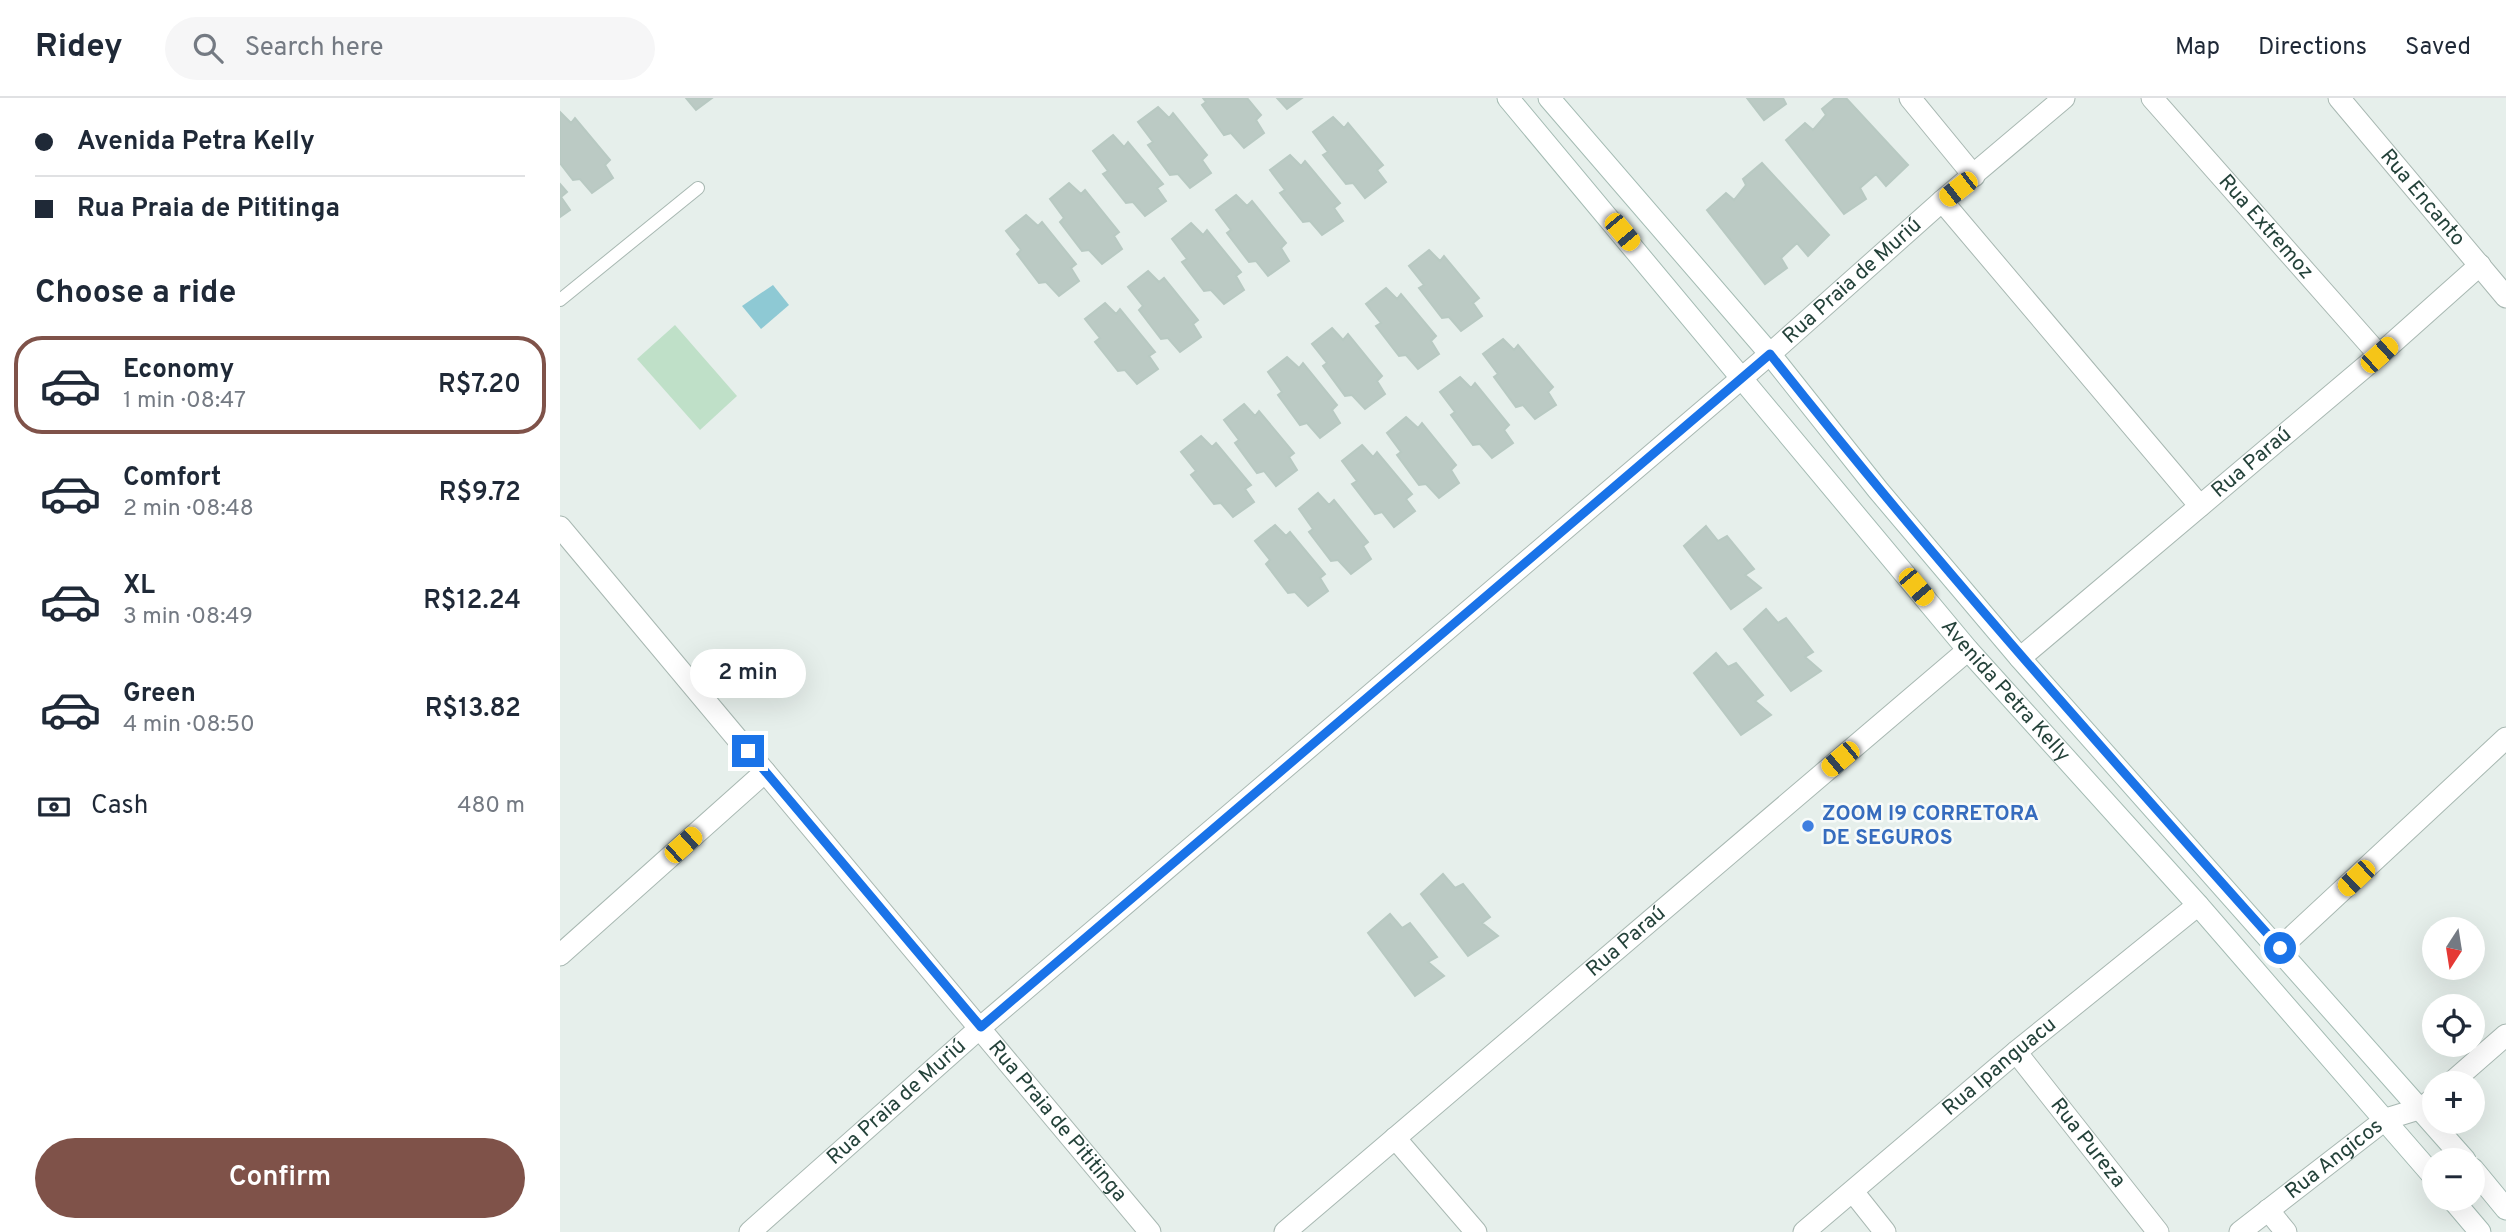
<!DOCTYPE html>
<meta charset="utf-8">
<style>
:root{--surface:#fff;--page:#f6f6f7;--text:#1f2937;--muted:#747a83;--line:#e0e1e3;--accent:#7f5249}
body{margin:0;font-family:Overpass,sans-serif;background:var(--page);color:var(--text);height:100vh;display:flex;flex-direction:column;font-size:26px;white-space:nowrap}
*{box-sizing:border-box;margin:0}
p{font-size:23px;color:var(--muted)}
.icon{flex:none;width:38px;height:38px;fill:none;stroke:currentColor;stroke-width:2;stroke-linecap:round;stroke-linejoin:round}
.map{position:relative;flex:1;overflow:hidden}
.panel{display:flex;flex-direction:column;background:var(--surface);width:560px}
.panel>*{flex:none}
.guide{display:grid;align-content:center;height:154px;padding:0 35px;background:var(--surface)}
.needle{width:46px;rotate:192deg}
.controls{position:absolute;left:1862px;top:819px;display:grid;gap:14px}
.controls a{display:grid;place-items:center;width:63px;height:63px;border-radius:50%;background:var(--surface);box-shadow:0 7px 28px #0002;font-size:35px}
.end{position:absolute;width:32px;height:32px;margin:-16px;border:9px solid #1a73e8;background:#fff;box-shadow:0 0 0 4px #fff}
.from{border-radius:50%}
.bubble{position:absolute;height:49px;border-radius:24px;background:var(--surface);box-shadow:0 7px 28px #0002;font-size:23px;font-weight:600;line-height:49px;text-align:center}
.car{position:absolute;width:21px;height:42px;margin:-21px -10px;border-radius:9px;box-shadow:0 0 5px 2px #0007;background:linear-gradient(#f5c518 24%,#345 0 40%,#f5c518 0 76%,#345 0 86%,#f5c518 0)}
.guide b{display:flex;align-items:center;gap:24px;height:66px;font-size:26px}
.guide b+b{border-top:2px solid var(--line)}
.guide i{width:18px;height:18px;background:var(--text)}
ul{padding:0;list-style:none}
li{display:flex;align-items:center;gap:21px;height:98px;margin:0 14px 10px;padding:0 21px;border:4px solid transparent;border-radius:28px}
li div{flex:1}
li b{display:block;font-size:26px}
li em{font-style:normal;font-weight:600}
li.selected{border-color:var(--accent)}
li>.icon{width:63px;height:63px;stroke-width:1.5}
h2{padding:0 35px;font-size:32px;line-height:84px}
.pay{display:flex;align-items:center;gap:18px;height:77px;padding:0 35px;font-size:26px}
.pay p{margin-inline-start:auto}
.cta{display:flex;gap:14px;margin-top:auto;padding:14px 35px}
.cta a{flex:1;height:80px;border-radius:42px;background:var(--accent);color:#fff;font-size:28px;font-weight:600;line-height:80px;text-align:center}
header{display:flex;align-items:center;gap:42px;box-sizing:border-box;height:98px;padding:0 35px;background:var(--surface);border-bottom:2px solid var(--line)}
header strong{font-size:33px}
nav{display:flex;gap:38px;margin-inline-start:auto;font-size:24px}
.search{width:490px;height:63px;background:var(--page);display:flex;align-items:center;gap:18px;box-sizing:border-box;padding:0 24px;border-radius:38px;color:var(--muted);font-size:26px}
main{display:flex;flex:1;min-height:0}
.map>svg:first-child{display:block}
.green{fill:#bfe0c8}
.water{fill:#8ec9d4}
.building{fill:#bbcac4;stroke:#b8c9c2;stroke-width:2}
.lines{fill:none;stroke-linecap:round;stroke-linejoin:round}
.lane-casing{stroke:#a8b8b2;stroke-width:14}
.street-casing{stroke:#a8b8b2;stroke-width:23}
.secondary-casing{stroke:#a4bbb3;stroke-width:23}
.lane{stroke:#fff;stroke-width:12}
.street{stroke:#fff;stroke-width:21}
.secondary{stroke:#fff;stroke-width:21}
.route{stroke:#1a73e8;stroke-width:9}
.shop-dot{fill:#3f7fe0;stroke:#f7fbf9;stroke-width:2.5}
.labels{text-anchor:middle;dominant-baseline:central;stroke-width:5;stroke-linejoin:round;paint-order:stroke}
.street-label{font-size:21px;fill:#24423a;stroke:#f7fbf9}
.shop-label{font-size:21px;font-weight:bold;fill:#366cbe;stroke:#f7fbf9;text-anchor:start}
</style>
<header>
<strong>Ridey</strong>
<div class="search"><svg class="icon" aria-label="search" viewBox="0 0 24 24"><circle cx="10" cy="10" r="6"/><path d="M15 15l6 6"/></svg>Search here</div>
<nav><a>Map</a><a>Directions</a><a>Saved</a></nav>
</header>
<main>
<section class="panel">
<div class="guide">
<b><i class="from"></i>Avenida Petra Kelly</b>
<b><i></i>Rua Praia de Pititinga</b>
</div>
<h2>Choose a ride</h2>
<ul>
<li class="selected"><svg class="icon" aria-label="car" viewBox="0 0 24 24"><path d="M5 17H2v-5l4-1 3-4h7l3 4 3 1v5h-3M9 17h6M6 11h13"/><circle cx="7" cy="17" r="2"/><circle cx="17" cy="17" r="2"/></svg><div><b>Economy</b><p>1 min · 08:47</p></div><em>R$7.20</em></li>
<li><svg class="icon" aria-label="car" viewBox="0 0 24 24"><path d="M5 17H2v-5l4-1 3-4h7l3 4 3 1v5h-3M9 17h6M6 11h13"/><circle cx="7" cy="17" r="2"/><circle cx="17" cy="17" r="2"/></svg><div><b>Comfort</b><p>2 min · 08:48</p></div><em>R$9.72</em></li>
<li><svg class="icon" aria-label="car" viewBox="0 0 24 24"><path d="M5 17H2v-5l4-1 3-4h7l3 4 3 1v5h-3M9 17h6M6 11h13"/><circle cx="7" cy="17" r="2"/><circle cx="17" cy="17" r="2"/></svg><div><b>XL</b><p>3 min · 08:49</p></div><em>R$12.24</em></li>
<li><svg class="icon" aria-label="car" viewBox="0 0 24 24"><path d="M5 17H2v-5l4-1 3-4h7l3 4 3 1v5h-3M9 17h6M6 11h13"/><circle cx="7" cy="17" r="2"/><circle cx="17" cy="17" r="2"/></svg><div><b>Green</b><p>4 min · 08:50</p></div><em>R$13.82</em></li>
</ul>
<div class="pay"><svg class="icon" aria-label="cash" viewBox="0 0 24 24"><path d="M3 7h18v10H3z"/><circle cx="12" cy="12" r="2"/></svg>Cash<p>480 m</p></div>
<div class="cta"><a>Confirm</a></div>
</section>
<div class="map">
<svg width="1946" height="1134" viewBox="0 0 1946 1134">
<rect width="100%" height="100%" fill="#e6efeb"/>
<!-- green -->
<path class="green" d="M115 227 177 298 140 332 77 261Z"/>
<!-- water -->
<path class="water" d="M213 187 229 207 201 231 182 208Z"/>
<!-- building -->
<path class="building" d="M126 0H152L136 12Z
M643 0H687L701 17 696 22 704 35 684 50 671 35 664 37 642 7 646 4Z
M717 0H742L727 11Z
M1187 0H1223L1226 6 1204 22Z
M1275 0H1286L1348 67 1326 88 1316 76 1300 90 1306 101 1284 116 1226 42 1245 25 1253 32 1266 17 1262 11Z
M598 9 609 20 613 15 647 57 642 62 651 75 630 90 618 76 610 77 588 47 593 44 578 24Z
M0 14 11 25 15 20 50 62 45 67 53 80 32 95 20 81 13 82 0 65Z
M773 19 784 30 788 25 823 67 817 72 826 84 805 100 793 85 786 86 763 57 768 54 753 34Z
M553 37 564 49 568 44 603 86 597 90 606 103 585 118 573 104 566 105 543 76 548 73 533 53Z
M730 57 741 68 745 63 780 105 774 110 783 123 762 137 750 123 743 124 720 95 725 92 710 72Z
M1202 65 1269 137 1248 158 1237 145 1221 160 1227 170 1205 186 1147 112 1166 95 1174 102 1186 87 1183 81Z
M509 85 521 96 525 92 559 134 554 138 562 151 542 166 529 152 522 153 500 124 504 120 490 101Z
M0 86 7 94 1 99 10 112 0 119Z
M676 97 687 108 692 103 726 145 721 150 729 163 708 178 696 163 689 164 667 135 671 132 656 112Z
M466 117 478 128 482 124 516 166 511 170 519 183 499 198 486 184 479 185 457 156 461 152 446 133Z
M631 125 643 137 647 132 681 174 676 178 684 192 664 206 651 192 644 193 622 164 627 161 612 141Z
M869 152 880 163 884 158 919 200 913 205 922 218 901 233 889 219 882 220 859 190 864 187 849 168Z
M588 173 599 184 604 180 638 222 633 226 641 239 620 254 608 240 601 241 579 212 583 208 568 189Z
M826 190 837 201 841 196 876 238 871 243 879 256 858 271 846 257 839 258 816 228 821 225 806 206Z
M545 205 556 216 560 211 595 254 589 258 598 271 577 286 565 272 558 273 535 244 540 240 525 221Z
M772 230 783 242 788 236 822 278 817 283 825 296 805 311 792 297 785 298 763 268 767 265 752 246Z
M943 241 954 252 958 247 993 289 988 294 996 307 975 321 963 307 956 309 934 279 938 276 923 256Z
M727 259 739 270 743 265 777 307 772 312 780 325 760 340 747 325 740 327 718 297 722 294 708 274Z
M900 279 911 290 915 285 949 327 944 332 953 345 932 360 920 346 913 347 891 317 895 314 880 294Z
M684 306 695 318 699 313 734 355 729 359 737 372 716 388 704 373 697 375 675 345 679 342 664 322Z
M846 319 858 330 862 325 896 367 891 372 899 385 879 400 866 386 859 387 837 357 841 354 827 335Z
M641 338 652 349 656 345 691 387 685 391 694 404 673 419 661 405 654 406 631 377 636 373 621 354Z
M802 347 813 359 817 354 852 396 846 401 855 413 834 429 822 414 815 416 792 386 797 383 782 363Z
M758 395 769 407 774 402 808 444 803 448 811 461 791 476 778 462 771 463 749 434 753 431 739 411Z
M715 427 726 438 730 434 765 476 760 480 768 493 748 508 735 494 728 495 706 466 710 462 695 443Z
M1146 428 1158 443 1167 438 1194 471 1185 477 1201 490 1171 511 1124 448Z
M1206 511 1218 525 1226 520 1253 554 1245 559 1261 573 1231 593 1184 531Z
M1156 555 1168 569 1176 565 1203 597 1195 603 1211 617 1181 637 1134 575Z
M883 776 895 790 903 786 930 819 922 825 938 838 908 858 861 796Z
M830 816 842 830 850 825 877 859 868 864 884 878 855 898 808 835Z"/>
<g class="lines">
<defs>
<path id="lane" d="M0 202 138 90"/>
<g id="street">
<path d="M1350 0 1414 78"/>
<path id="s1" d="M1592 0 1819 257"/>
<path id="s2" d="M1779 0 1946 199"/>
<path d="M1382 103 1640 408"/>
<path id="s3" d="M0 429 590 1134"/>
<path id="s4" d="M1460 560 1819 257 1920 167"/>
<path d="M1720 850 1946 640"/>
<path d="M0 857 205 674"/>
<path id="s5" d="M1456 954 1598 1134"/>
<path d="M1891 985 1946 937"/>
<path d="M835 1040 916 1134"/>
<path d="M1294 1095 1325 1134"/>
<path d="M1708 1112 1726 1134"/>
<path id="s6" d="M190 1134 421 929 1210 256 1382 103 1504 0"/>
<path id="s7" d="M725 1134 1408 552"/>
<path id="s8" d="M1244 1134 1456 954 1638 807"/>
<path id="s9" d="M1680 1134 1826 1021 1862 1010 1874 1000"/>
</g>
<g id="secondary">
<path id="s10" d="M948 0 1408 552 1638 807 1874 1079"/>
<path d="M989 0 1210 256 1318 392 1460 560 1905 1062"/>
<path d="M1913 1071 1946 1111"/>
<path d="M1892 1101 1920 1134"/>
</g>
</defs>
<!-- lane casing -->
<use href="#lane" class="lane-casing"/>
<!-- street casing -->
<use href="#street" class="street-casing"/>
<!-- secondary casing -->
<use href="#secondary" class="secondary-casing"/>
<!-- lane -->
<use href="#lane" class="lane"/>
<!-- street -->
<use href="#street" class="street"/>
<!-- secondary -->
<use href="#secondary" class="secondary"/>
</g>
<g class="lines">
<!-- route -->
<path class="route" d="M188 653 421 929 1210 256C1372 461 1546 655 1720 850"/>
</g>
<!-- markers -->
<circle class="shop-dot" cx="1248" cy="728" r="7"/>
<g class="labels">
<!-- street labels -->
<g class="street-label">
<text stroke="none"><textPath href="#s2" startOffset="130">Rua Encanto</textPath></text>
<text stroke="none"><textPath href="#s1" startOffset="172">Rua Extremoz</textPath></text>
<text stroke="none"><textPath href="#s6" startOffset="1456">Rua Praia de Muriú</textPath></text>
<text stroke="none"><textPath href="#s4" startOffset="303">Rua Paraú</textPath></text>
<text stroke="none"><textPath href="#s10" startOffset="774">Avenida Petra Kelly</textPath></text>
<text stroke="none"><textPath href="#s7" startOffset="448">Rua Paraú</textPath></text>
<text stroke="none"><textPath href="#s8" startOffset="256">Rua Ipanguacu</textPath></text>
<text stroke="none"><textPath href="#s6" startOffset="196">Rua Praia de Muriú</textPath></text>
<text stroke="none"><textPath href="#s3" startOffset="775">Rua Praia de Pititinga</textPath></text>
<text stroke="none"><textPath href="#s5" startOffset="116">Rua Pureza</textPath></text>
<text stroke="none"><textPath href="#s9" startOffset="119">Rua Angicos</textPath></text>
</g>
<!-- shop labels -->
<g class="shop-label">
<text x="1262" y="716">ZOOM I9 CORRETORA<tspan x="1262" dy="24">DE SEGUROS</tspan></text>
</g>
</g>
</svg>
<div class="controls">
<a><svg class="needle" viewBox="-14 -14 28 28"><path d="M0-13l5 13h-10z" fill="#e53935"/><path d="M0 13l5-13h-10z" fill="#747a83"/></svg></a>
<a><svg class="icon" aria-label="locate" viewBox="0 0 24 24"><circle cx="12" cy="12" r="6"/><path d="M12 2v4M12 18v4M2 12h4M18 12h4"/></svg></a>
<a>+</a>
<a>−</a>
</div>
<i class="end from" style="left:1720px;top:850px"></i>
<i class="end" style="left:188px;top:653px"></i>
<div class="bubble" style="left:130px;top:551px;width:116px">2 min</div>
<i class="car" style="left:1398px;top:91px;rotate:232deg"></i>
<i class="car" style="left:1062px;top:134px;rotate:140deg"></i>
<i class="car" style="left:1819px;top:257px;rotate:48deg"></i>
<i class="car" style="left:1356px;top:489px;rotate:140deg"></i>
<i class="car" style="left:1280px;top:661px;rotate:230deg"></i>
<i class="car" style="left:123px;top:747px;rotate:48deg"></i>
<i class="car" style="left:1796px;top:780px;rotate:227deg"></i>
</div>
</main>
